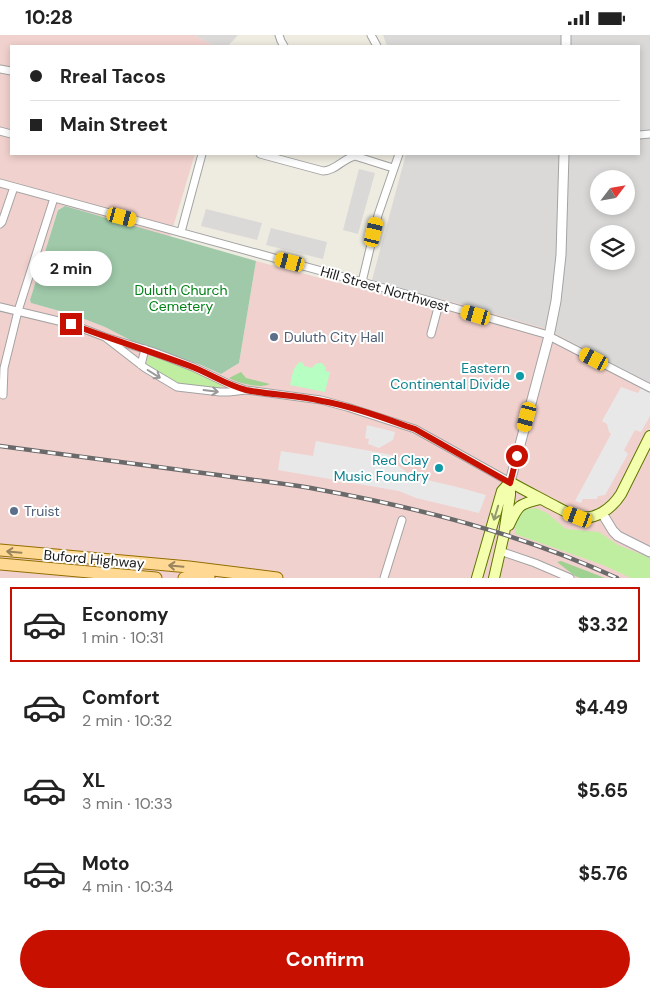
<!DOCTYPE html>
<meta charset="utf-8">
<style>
:root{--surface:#fff;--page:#f6f6f6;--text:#222;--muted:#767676;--line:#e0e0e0;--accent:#c71000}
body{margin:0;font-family:"DM Sans",sans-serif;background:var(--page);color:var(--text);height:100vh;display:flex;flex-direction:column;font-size:19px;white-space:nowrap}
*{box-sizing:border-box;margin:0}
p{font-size:16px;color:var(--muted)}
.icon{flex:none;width:28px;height:28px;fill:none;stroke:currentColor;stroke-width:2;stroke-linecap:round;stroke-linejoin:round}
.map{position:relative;height:543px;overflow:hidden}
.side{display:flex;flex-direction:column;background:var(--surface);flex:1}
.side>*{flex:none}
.hud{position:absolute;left:10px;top:10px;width:630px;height:110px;border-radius:0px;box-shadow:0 2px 8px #0003;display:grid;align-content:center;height:110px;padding:0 20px;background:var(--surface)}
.needle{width:32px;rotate:59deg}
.buttons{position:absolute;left:590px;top:135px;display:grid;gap:10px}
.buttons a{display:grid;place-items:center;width:45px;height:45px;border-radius:50%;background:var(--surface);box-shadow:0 2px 8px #0003;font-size:25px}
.end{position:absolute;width:22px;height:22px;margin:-11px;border:6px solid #c71000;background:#fff;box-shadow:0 0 0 2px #fff}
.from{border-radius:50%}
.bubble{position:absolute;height:35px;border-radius:18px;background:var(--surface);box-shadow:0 2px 8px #0003;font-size:16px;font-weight:700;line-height:35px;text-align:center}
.car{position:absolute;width:15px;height:30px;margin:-15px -8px;border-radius:6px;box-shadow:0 0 4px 1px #0007;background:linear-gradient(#f5c518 24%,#345 0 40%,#f5c518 0 76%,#345 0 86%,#f5c518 0)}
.hud b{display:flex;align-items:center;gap:18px;height:48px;font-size:19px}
.hud b+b{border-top:1px solid var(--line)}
.hud i{width:12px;height:12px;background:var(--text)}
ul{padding:9px 0 0;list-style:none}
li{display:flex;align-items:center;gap:15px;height:75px;margin:0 10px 8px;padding:0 10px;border:2px solid transparent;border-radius:0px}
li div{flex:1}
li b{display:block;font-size:19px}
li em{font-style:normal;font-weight:700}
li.active{border-color:var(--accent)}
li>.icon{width:45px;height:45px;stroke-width:1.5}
.primary-button{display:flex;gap:10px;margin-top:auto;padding:10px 20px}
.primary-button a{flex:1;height:58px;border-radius:30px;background:var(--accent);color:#fff;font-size:20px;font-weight:700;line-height:58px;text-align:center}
.status{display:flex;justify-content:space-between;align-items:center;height:35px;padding:0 25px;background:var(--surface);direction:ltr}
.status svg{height:14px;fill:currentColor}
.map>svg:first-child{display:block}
.residential{fill:#dad9d8;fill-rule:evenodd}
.commercial{fill:#f1d1cd}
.grass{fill:#c0eea0}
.forest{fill:#9fd191}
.cemetery{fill:#9fc9a9}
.park{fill:#b7fec3}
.parking{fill:#e8e8e8}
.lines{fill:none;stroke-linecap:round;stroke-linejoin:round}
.minor-casing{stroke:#a3a3a3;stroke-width:9}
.tertiary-casing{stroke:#a3a3a3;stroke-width:11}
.secondary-casing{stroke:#5f7500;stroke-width:12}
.primary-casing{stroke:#936e00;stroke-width:13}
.minor{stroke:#fff;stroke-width:7}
.tertiary{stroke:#fff;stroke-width:9}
.secondary{stroke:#f4ffad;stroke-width:10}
.primary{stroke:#ffd994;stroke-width:11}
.rail-casing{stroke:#6a6a6a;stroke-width:4.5}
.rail{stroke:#fff;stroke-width:2.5;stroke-dasharray:8;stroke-linecap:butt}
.oneway{stroke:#999}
.oneway2{stroke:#93996c}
.oneway3{stroke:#99845e}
.route{stroke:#c71000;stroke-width:6}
.service-dot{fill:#5c6f8a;stroke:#fff;stroke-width:2}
.culture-dot{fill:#0f9aa8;stroke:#fff;stroke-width:2}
.labels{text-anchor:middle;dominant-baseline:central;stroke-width:4;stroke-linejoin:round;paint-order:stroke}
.street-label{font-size:14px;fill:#1c1c1c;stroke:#fff}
.park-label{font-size:14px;fill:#028117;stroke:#fff}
.service-label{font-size:14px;fill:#4e5e75;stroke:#fff;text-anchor:start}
.culture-label{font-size:14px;fill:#0d838f;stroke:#fff;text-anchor:end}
</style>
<div class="status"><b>10:28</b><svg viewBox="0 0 49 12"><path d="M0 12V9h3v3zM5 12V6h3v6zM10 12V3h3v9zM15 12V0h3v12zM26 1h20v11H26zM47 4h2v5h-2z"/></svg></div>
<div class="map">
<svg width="650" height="543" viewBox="0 0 650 543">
<rect width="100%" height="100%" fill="#eeebe0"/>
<!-- residential -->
<path class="residential" d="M194 0H238L228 11H214Z
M383 0H650V349L554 298 543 293 445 265 369 256 406 119H639V11H387ZM599 144H626V171H599ZM599 199H626V226H599Z
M359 134 375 138 358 199 343 195Z
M206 174 262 188 257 205 201 191Z
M271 193 327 207 323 224 266 210Z"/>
<!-- commercial -->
<path class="commercial" d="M0 0H194L214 11H11V119H195L170 202 65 171 58 174 30 265 31 268 74 280 105 292 134 307 201 330 221 339 239 328 256 226 369 256 445 265 543 293 554 298 650 349V543H0Z"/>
<!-- grass -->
<path class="grass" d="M151 321 193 335 221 349 222 353 180 349 165 343 147 332 146 329 148 322Z
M536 473 547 478 566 494 599 497 618 510 650 523V543H631L603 530 515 499C515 490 518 477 527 474 530 473 533 474 536 473Z"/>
<!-- forest -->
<path class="forest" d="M241 337 246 343 270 349C260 354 238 348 229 343Z
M561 526 605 543H580L575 541 557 527Z"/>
<!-- cemetery -->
<path class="cemetery" d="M65 171 256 226 239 328 221 339 201 330 134 307 105 292 74 280 31 268 30 265 58 175Z"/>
<!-- park -->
<path class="park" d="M300 327 303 328 304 331 312 333C315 329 316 328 322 328L326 333 325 336 330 337 325 357 290 350C292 342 293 331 300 327Z"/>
<!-- parking -->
<path class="parking" d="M621 352 638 358 641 353 650 358V381L641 397 635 395 624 415 628 419 605 460 598 461 597 464H583L581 468 575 466 611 399 609 397 607 389 602 386Z
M367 390 395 397 393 405 379 413 368 409 369 404 365 403Z
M316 406 392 420 394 427 411 441 461 453 486 460 479 478 416 463 399 456 278 435 281 416 313 421Z"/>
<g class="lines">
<defs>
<path id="minor" d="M279 0 281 6 284 11
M371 0 377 11
M0 34 11 36
M0 96 11 99
M639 100 650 99
M260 119 323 136C335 136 344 123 355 121L393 133
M0 148 402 258 545 299 650 353
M0 189 2 187 14 152
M181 197 202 119
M362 247 378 180 399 119
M0 272 71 289 105 302 154 317 193 332 231 350 243 354
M431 299 439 269
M105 302 145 333 177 352 220 357H229L246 355 321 365 347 372 415 394 510 447
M141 330 145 314
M3 360 4 333 18 276 54 163
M500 516 535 528 570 543
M384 543 402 485"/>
<path id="tertiary" d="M566 0V11
M510 447 549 301 556 266 561 220 564 119
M602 478 613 496 618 501 650 517"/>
<path id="secondary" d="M510 447C524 455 538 462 551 469 559 473 567 478 576 481 595 487 612 473 621 459L650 401
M509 490C518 470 519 469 540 464
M477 543 502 456 510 447
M494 543 504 499 510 460V447"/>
<path id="primary" d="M0 515 189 532 277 543
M0 529 156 543
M184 543 194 541 209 542"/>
</defs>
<!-- minor casing -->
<use href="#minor" class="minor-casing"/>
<!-- tertiary casing -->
<use href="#tertiary" class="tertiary-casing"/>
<!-- secondary casing -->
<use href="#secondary" class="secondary-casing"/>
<!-- primary casing -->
<use href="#primary" class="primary-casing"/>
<!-- minor -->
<use href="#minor" class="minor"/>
<!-- tertiary -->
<use href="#tertiary" class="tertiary"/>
<!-- secondary -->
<use href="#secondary" class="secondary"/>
<!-- primary -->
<use href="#primary" class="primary"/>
<defs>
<path id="rail" d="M0 411C73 421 146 430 218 440 251 445 284 448 316 454 419 473 522 499 617 543"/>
</defs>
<!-- rail casing -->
<use href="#rail" class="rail-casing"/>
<!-- rail -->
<use href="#rail" class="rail"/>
</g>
<!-- one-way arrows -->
<defs><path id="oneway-shaft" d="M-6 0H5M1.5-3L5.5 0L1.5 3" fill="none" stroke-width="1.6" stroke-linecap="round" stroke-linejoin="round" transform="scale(1.25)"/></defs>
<g class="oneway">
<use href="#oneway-shaft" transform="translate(154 339) rotate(32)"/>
<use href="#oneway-shaft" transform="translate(211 356) rotate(7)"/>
</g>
<use class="oneway2" href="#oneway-shaft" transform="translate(496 478) rotate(107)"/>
<g class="oneway3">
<use href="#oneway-shaft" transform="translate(14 517) rotate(-175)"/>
<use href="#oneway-shaft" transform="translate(176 531) rotate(-175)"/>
</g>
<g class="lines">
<!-- route -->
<path class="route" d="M71 289C110 304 150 316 190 331 209 338 226 350 246 355 271 360 297 360 322 366 351 371 379 381 406 391L415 394 510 448 517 421"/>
</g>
<!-- markers -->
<g class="service-dot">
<circle cx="274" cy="302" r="5"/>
<circle cx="14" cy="476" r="5"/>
</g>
<g class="culture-dot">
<circle cx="520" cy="341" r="5"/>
<circle cx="439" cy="433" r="5"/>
</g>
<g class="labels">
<!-- street labels -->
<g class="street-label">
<text transform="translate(385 254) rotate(16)">Hill Street Northwest</text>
<text transform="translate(94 524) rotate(5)">Buford Highway</text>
</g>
<!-- park labels -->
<g class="park-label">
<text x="181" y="255">Duluth Church<tspan x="181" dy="16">Cemetery</tspan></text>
</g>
<!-- service labels -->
<g class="service-label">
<text x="284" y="302">Duluth City Hall</text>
<text x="24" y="476">Truist</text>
</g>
<!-- culture labels -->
<g class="culture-label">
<text x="510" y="333">Eastern<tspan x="510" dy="16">Continental Divide</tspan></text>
<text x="429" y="425">Red Clay<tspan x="429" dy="16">Music Foundry</tspan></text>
</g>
</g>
</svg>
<div class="buttons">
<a><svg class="needle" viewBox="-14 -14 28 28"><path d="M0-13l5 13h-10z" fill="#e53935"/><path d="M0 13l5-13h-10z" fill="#767676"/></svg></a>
<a><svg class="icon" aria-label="layers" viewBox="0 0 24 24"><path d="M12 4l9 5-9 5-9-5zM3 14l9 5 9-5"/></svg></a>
</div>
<i class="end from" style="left:517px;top:421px"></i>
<i class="end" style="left:71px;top:289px"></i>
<div class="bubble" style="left:30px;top:216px;width:82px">2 min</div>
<i class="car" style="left:122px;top:182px;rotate:105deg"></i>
<i class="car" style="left:374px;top:197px;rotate:13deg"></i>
<i class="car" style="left:290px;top:227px;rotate:285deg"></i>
<i class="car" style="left:476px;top:280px;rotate:286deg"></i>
<i class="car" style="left:594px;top:324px;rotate:298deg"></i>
<i class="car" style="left:527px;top:382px;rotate:195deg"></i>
<i class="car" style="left:578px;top:482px;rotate:291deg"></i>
<div class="hud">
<b><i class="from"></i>Rreal Tacos</b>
<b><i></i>Main Street</b>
</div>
</div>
<section class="side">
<ul>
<li class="active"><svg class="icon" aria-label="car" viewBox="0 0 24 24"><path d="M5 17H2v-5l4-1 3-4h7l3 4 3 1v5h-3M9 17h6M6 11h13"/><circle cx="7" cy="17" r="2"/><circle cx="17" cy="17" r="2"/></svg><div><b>Economy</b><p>1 min · 10:31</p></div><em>$3.32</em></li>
<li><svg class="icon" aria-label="car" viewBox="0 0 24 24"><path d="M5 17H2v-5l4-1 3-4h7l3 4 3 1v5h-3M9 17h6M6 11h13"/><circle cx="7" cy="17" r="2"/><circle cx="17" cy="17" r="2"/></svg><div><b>Comfort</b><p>2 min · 10:32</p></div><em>$4.49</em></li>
<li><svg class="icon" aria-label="car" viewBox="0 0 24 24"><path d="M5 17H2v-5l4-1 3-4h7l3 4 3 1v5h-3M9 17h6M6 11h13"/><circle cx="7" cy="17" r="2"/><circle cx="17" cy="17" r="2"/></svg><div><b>XL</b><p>3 min · 10:33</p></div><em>$5.65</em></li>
<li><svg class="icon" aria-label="car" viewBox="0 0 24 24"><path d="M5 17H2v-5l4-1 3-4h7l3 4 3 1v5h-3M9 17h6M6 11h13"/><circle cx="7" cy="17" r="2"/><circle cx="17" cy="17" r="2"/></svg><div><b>Moto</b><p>4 min · 10:34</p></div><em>$5.76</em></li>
</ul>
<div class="primary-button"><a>Confirm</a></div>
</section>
